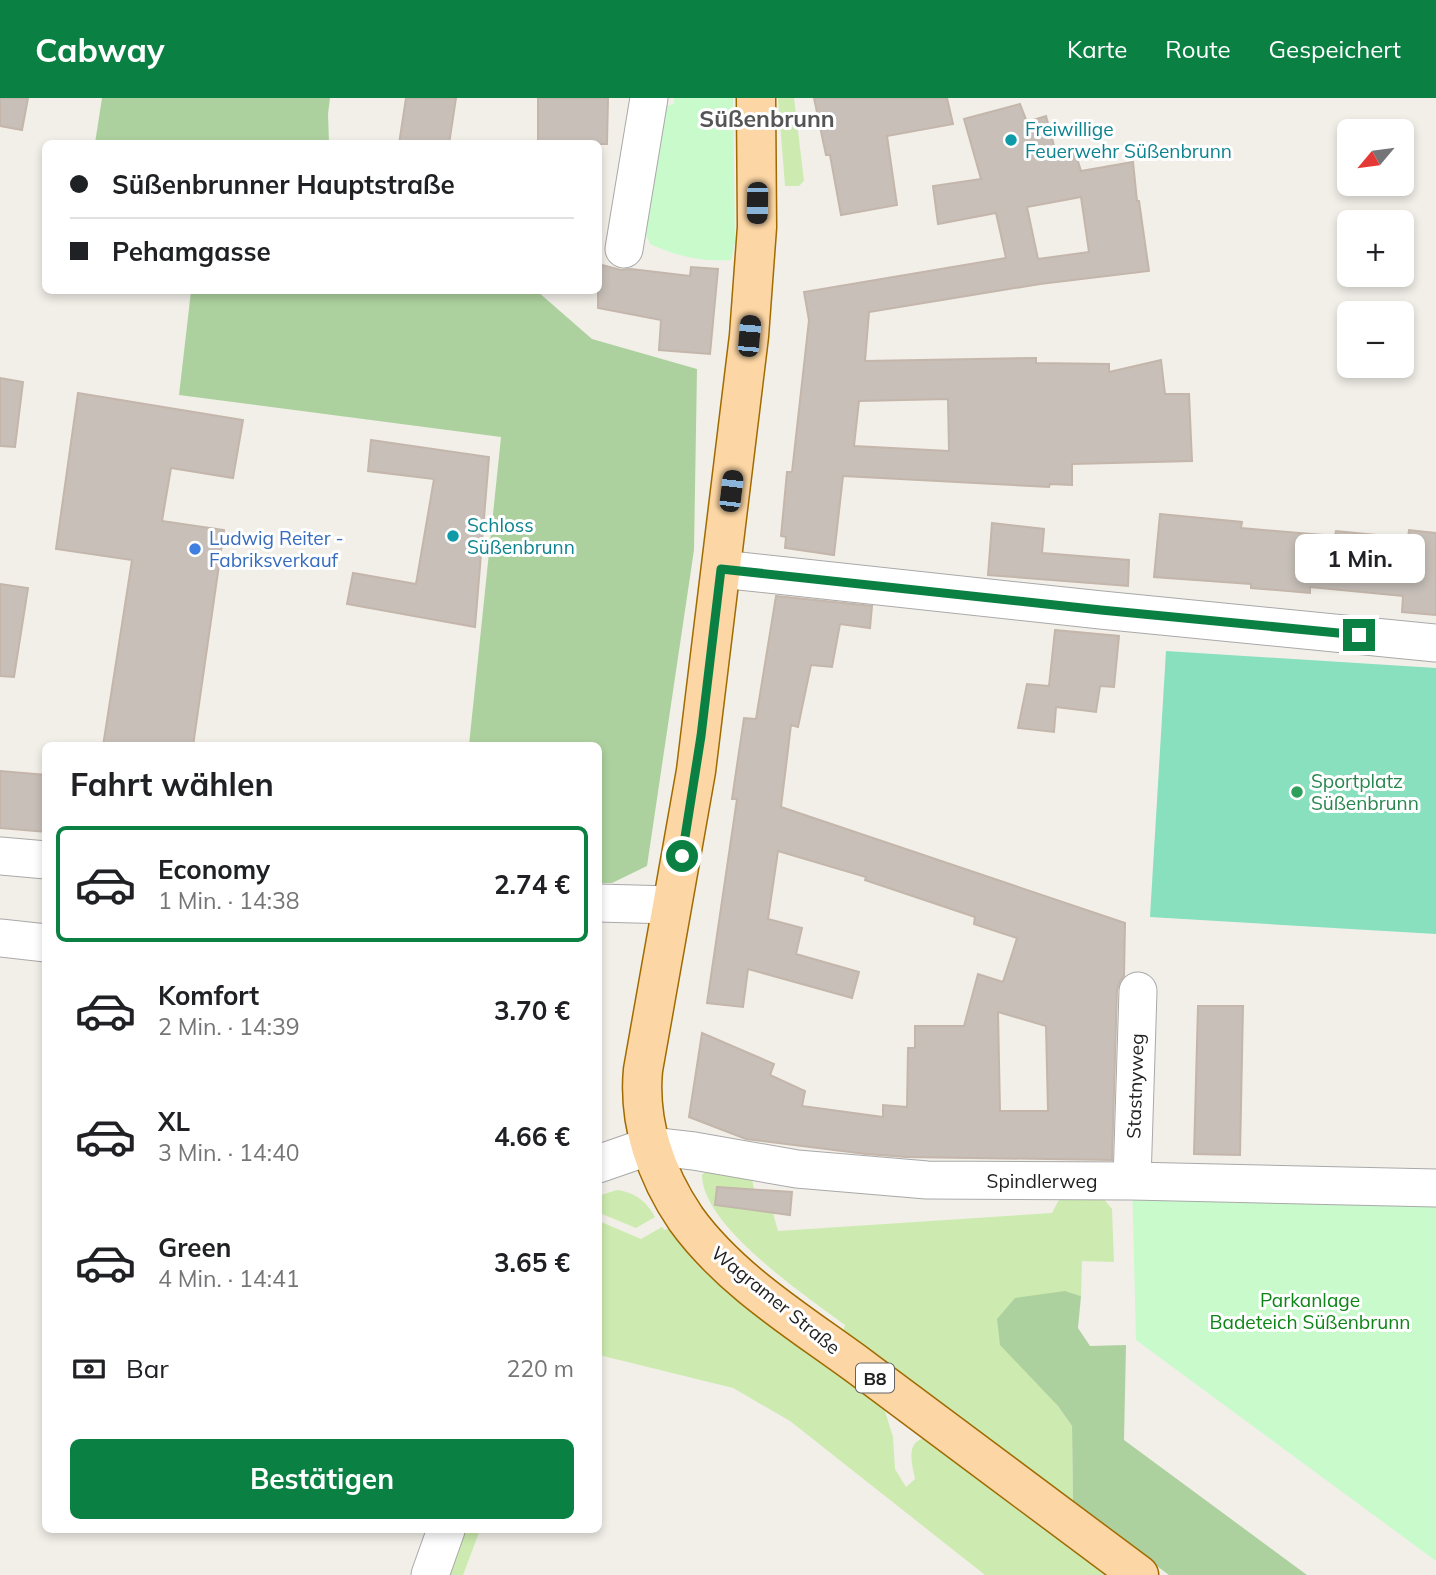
<!DOCTYPE html>
<html lang="de">
<meta charset="utf-8">
<style>
:root{--surface:#fff;--page:#f2f2f2;--text:#202124;--muted:#757577;--line:#e0e0e0;--accent:#0b8043}
body{margin:0;font-family:Mulish,sans-serif;background:var(--page);color:var(--text);height:100vh;display:flex;flex-direction:column;font-size:26px;white-space:nowrap}
*{box-sizing:border-box;margin:0}
p{font-size:23px;color:var(--muted)}
.icon{flex:none;width:38px;height:38px;fill:none;stroke:currentColor;stroke-width:2;stroke-linecap:round;stroke-linejoin:round}
.map{position:relative;flex:1;overflow:hidden}
.panel{position:absolute;left:42px;top:644px;width:560px;height:791px;display:flex;flex-direction:column;background:var(--surface);border-radius:10px;box-shadow:0 4px 10px #0003}
.panel>*{flex:none}
.top-card{position:absolute;left:42px;top:42px;width:560px;height:154px;border-radius:10px;box-shadow:0 4px 10px #0003;display:grid;align-content:center;height:154px;padding:0 28px;background:var(--surface)}
.needle{width:46px;rotate:241deg}
.fabs{position:absolute;left:1337px;top:21px;display:grid;gap:14px}
.fabs a{display:grid;place-items:center;width:77px;height:77px;border-radius:10px;background:var(--surface);box-shadow:0 4px 10px #0003;font-size:35px}
.end{position:absolute;width:32px;height:32px;margin:-16px;border:9px solid #0b8043;background:#fff;box-shadow:0 0 0 4px #fff}
.from{border-radius:50%}
.bubble{position:absolute;height:49px;border-radius:10px;background:var(--surface);box-shadow:0 4px 10px #0003;font-size:23px;font-weight:700;line-height:49px;text-align:center}
.car{position:absolute;width:21px;height:42px;margin:-21px -10px;border-radius:9px;box-shadow:0 0 5px 2px #0007;background:linear-gradient(#222 24%,#8ab4d8 0 40%,#222 0 76%,#8ab4d8 0 86%,#222 0)}
.top-card b{display:flex;align-items:center;gap:24px;height:66px;font-size:26px}
.top-card b+b{border-top:2px solid var(--line)}
.top-card i{width:18px;height:18px;background:var(--text)}
ul{padding:0;list-style:none}
li{display:flex;align-items:center;gap:21px;height:116px;margin:0 14px 10px;padding:0 14px;border:4px solid transparent;border-radius:10px}
li div{flex:1}
li b{display:block;font-size:26px}
li em{font-style:normal;font-weight:700}
li.on{border-color:var(--accent)}
li>.icon{width:63px;height:63px;stroke-width:1.5}
h2{padding:0 28px;font-size:32px;line-height:84px}
.pay{display:flex;align-items:center;gap:18px;height:77px;padding:0 28px;font-size:26px}
.pay p{margin-inline-start:auto}
.button{display:flex;gap:14px;margin-top:auto;padding:14px 28px}
.button a{flex:1;height:80px;border-radius:10px;background:var(--accent);color:#fff;font-size:28px;font-weight:700;line-height:80px;text-align:center}
header{display:flex;align-items:center;gap:42px;box-sizing:border-box;height:98px;padding:0 35px;background:var(--accent);color:#fff}
header strong{font-size:33px}
nav{display:flex;gap:38px;margin-inline-start:auto;font-size:24px}
.map>svg:first-child{display:block}
.grass{fill:#cdebb0}
.forest{fill:#add19e}
.park{fill:#c8facc}
.pitch{fill:#88e0be}
.building{fill:#c7bfb8;stroke:#c4b6ab;stroke-width:2;fill-rule:evenodd}
.lines{fill:none;stroke-linecap:round;stroke-linejoin:round}
.minor-casing{stroke:#a9a9a9;stroke-width:39}
.major-casing{stroke:#a06b00;stroke-width:41}
.minor{stroke:#fff;stroke-width:37}
.major{stroke:#fcd6a4;stroke-width:38}
.route{stroke:#0b8043;stroke-width:9}
.culture-dot{fill:#0f9aa8;stroke:#fff;stroke-width:2.5}
.shop-dot{fill:#3f7fe0;stroke:#fff;stroke-width:2.5}
.leisure-dot{fill:#2e9e5b;stroke:#fff;stroke-width:2.5}
.labels{text-anchor:middle;dominant-baseline:central;stroke-width:6;stroke-linejoin:round;paint-order:stroke}
.shield{fill:#fff;stroke:#646464;stroke-width:2}
.shield-label{font-size:18px;font-weight:bold;fill:#222}
.culture-label{font-size:19px;fill:#0d838f;stroke:#fff;text-anchor:start}
.shop-label{font-size:19px;fill:#366cbe;stroke:#fff;text-anchor:start}
.leisure-label{font-size:19px;fill:#27864d;stroke:#fff;text-anchor:start}
.street-label{font-size:19px;fill:#222;stroke:#fff}
.park-label{font-size:19px;fill:#0c8416;stroke:#fff}
.quarter-label{font-size:23px;font-weight:bold;fill:#555;stroke:#fff}
</style>
<header>
<strong>Cabway</strong>
<nav><a>Karte</a><a>Route</a><a>Gespeichert</a></nav>
</header>
<div class="map">
<svg width="1436" height="1477" viewBox="0 0 1436 1477">
<rect width="100%" height="100%" fill="#f2efe9"/>
<!-- grass -->
<path class="grass" d="M778 0H794L804 83 799 88H785Z
M708 1071 751 1076 754 1091 753 1112 773 1115 778 1133 1052 1115 1062 1096 1103 1100 1112 1111 1114 1164 1082 1163 1081 1198 1065 1193 1058 1308 1072 1328 1073 1406 843 1234 845 1227C806 1198 702 1128 702 1077Z
M617 1092C636 1095 646 1103 655 1119L636 1130 602 1116 600 1113 602 1101 601 1097Z
M599 1123 641 1141 662 1129 665 1132 668 1131 696 1166 722 1190 884 1310 893 1339 895 1371 906 1389 915 1381C912 1366 905 1344 925 1340L1108 1477H985L790 1323 733 1290 599 1257Z
M463 1432H480L463 1477H447Z"/>
<!-- forest -->
<path class="forest" d="M102 0H330L328 16 329 45H95Z
M191 193H537L592 241 697 271 694 452 647 768 612 785H599L598 648 469 647 501 339 179 297Z
M1065 1193 1081 1198 1078 1230 1090 1248 1126 1247 1124 1342 1307 1477H1169L1073 1406 1072 1328 1058 1308 1000 1247 997 1221 1015 1200Z"/>
<!-- park -->
<path class="park" d="M674 0H733L735 144 731 162C701 164 677 158 650 146L635 113 650 12 674 6Z
M1132 1083 1436 1090V1463L1136 1242Z"/>
<!-- pitch -->
<path class="pitch" d="M1166 553 1436 570V836L1150 819Z"/>
<!-- building -->
<path class="building" d="M0 0H28L22 32 0 28Z
M406 0H456L449 46H399Z
M538 0H608L607 46H538Z
M814 0H947L953 26 887 38 897 107 841 117 830 57H826Z
M1020 6 1027 24 1046 18 1057 59 1075 54 1081 73 1133 64 1137 103H1139L1149 173 1040 186 869 214 865 263 1036 260V265L1109 266V274L1161 262 1165 296H1189L1192 363 1072 366V387L1050 386 1049 389 843 378 834 457 785 450 786 439 781 438 787 374H792L809 222 804 194 1006 160 996 115 938 126 933 88 981 81 964 21ZM1081 99 1089 154 1038 161 1027 109ZM948 301 949 353 854 348 859 303Z
M598 166 621 172 631 171 690 178 691 169 718 171 710 256 659 252 661 222 598 210Z
M0 280 23 284 15 349 0 348Z
M78 295 243 322 233 380 171 370 162 423 224 432 193 648H103L132 462 56 451Z
M371 342 489 359 475 529 347 506 353 475 416 486 434 381 368 373Z
M1160 416 1242 424 1241 430 1335 438 1336 433 1408 440 1409 432 1436 435V517L1402 514 1403 498 1310 489V495L1251 490V486L1154 479Z
M992 425 1044 431 1042 455 1129 462 1128 488 988 477Z
M0 486 28 490 14 579 0 578Z
M776 498 872 508 870 530 840 526 832 569 811 567 798 629 791 627 781 709 1125 825 1124 878 1120 883 1117 892 1112 1062 906 1059 866 1056 746 1041 689 1019 702 935 774 966 770 977 805 993 802 1008 883 1019V1007L907 1009 908 950H915V928H964L978 876 1003 884 1017 840 974 826 975 819 865 782 866 779 778 753 768 821 802 830 796 856 859 874 852 900 748 871 743 909 707 905 737 701H732L744 620 756 621ZM998 914 1046 928 1048 1013H1000Z
M1055 532 1119 538 1114 589 1100 588 1096 614 1056 609 1054 634 1018 630 1027 586 1049 588Z
M0 673 46 677V734L0 730Z
M1198 908H1243L1240 1057 1194 1056Z
M717 1089 792 1094 790 1117 715 1107Z"/>
<g class="lines">
<defs>
<path id="minor" d="M624 151 649 0
M721 471 1101 512 1436 545
M0 758 46 762
M598 805 672 807
M0 840 46 845
M598 1066 650 1048 694 1053 797 1071 927 1082 1132 1083 1436 1090
M1132 1083 1138 893
M430 1477 446 1432"/>
<path id="major" d="M756 0 757 129 749 238 696 673 643 972C638 1025 656 1077 686 1121 730 1182 799 1224 859 1268 952 1338 1046 1407 1139 1477"/>
</defs>
<!-- minor casing -->
<use href="#minor" class="minor-casing"/>
<!-- major casing -->
<use href="#major" class="major-casing"/>
<!-- minor -->
<use href="#minor" class="minor"/>
<!-- major -->
<use href="#major" class="major"/>
</g>
<g class="lines">
<!-- route -->
<path class="route" d="M682 758 701 638 721 471 1101 512 1359 537"/>
</g>
<!-- markers -->
<g class="culture-dot">
<circle cx="1011" cy="42" r="7"/>
<circle cx="453" cy="438" r="7"/>
</g>
<circle class="shop-dot" cx="195" cy="451" r="7"/>
<circle class="leisure-dot" cx="1297" cy="694" r="7"/>
<g class="labels">
<!-- shield labels -->
<rect class="shield" x="856" y="1265.5" width="38" height="29" rx="5"/>
<g class="shield-label">
<text x="875" y="1280">B8</text>
</g>
<!-- culture labels -->
<g class="culture-label">
<text x="1025" y="31">Freiwillige<tspan x="1025" dy="22">Feuerwehr Süßenbrunn</tspan></text>
<text x="467" y="427">Schloss<tspan x="467" dy="22">Süßenbrunn</tspan></text>
</g>
<!-- shop labels -->
<g class="shop-label">
<text x="209" y="440">Ludwig Reiter -<tspan x="209" dy="22">Fabriksverkauf</tspan></text>
</g>
<!-- leisure labels -->
<g class="leisure-label">
<text x="1311" y="683">Sportplatz<tspan x="1311" dy="22">Süßenbrunn</tspan></text>
</g>
<!-- street labels -->
<g class="street-label">
<text transform="translate(1135 988) rotate(-88)">Stastnyweg</text>
<text x="1042" y="1083">Spindlerweg</text>
<text transform="translate(776 1202) rotate(39)">Wagramer Straße</text>
</g>
<!-- park labels -->
<g class="park-label">
<text x="1310" y="1202">Parkanlage<tspan x="1310" dy="22">Badeteich Süßenbrunn</tspan></text>
</g>
<!-- quarter labels -->
<g class="quarter-label">
<text x="767" y="20">Süßenbrunn</text>
</g>
</g>
</svg>
<div class="fabs">
<a><svg class="needle" viewBox="-14 -14 28 28"><path d="M0-13l5 13h-10z" fill="#e53935"/><path d="M0 13l5-13h-10z" fill="#757577"/></svg></a>
<a>+</a>
<a>−</a>
</div>
<i class="end from" style="left:682px;top:758px"></i>
<i class="end" style="left:1359px;top:537px"></i>
<div class="bubble" style="left:1295px;top:436px;width:130px">1 Min.</div>
<i class="car" style="left:757px;top:105px;rotate:181deg"></i>
<i class="car" style="left:749px;top:238px;rotate:5deg"></i>
<i class="car" style="left:731px;top:393px;rotate:7deg"></i>
<div class="top-card">
<b><i class="from"></i>Süßenbrunner Hauptstraße</b>
<b><i></i>Pehamgasse</b>
</div>
<section class="panel">
<h2>Fahrt wählen</h2>
<ul>
<li class="on"><svg class="icon" aria-label="car" viewBox="0 0 24 24"><path d="M5 17H2v-5l4-1 3-4h7l3 4 3 1v5h-3M9 17h6M6 11h13"/><circle cx="7" cy="17" r="2"/><circle cx="17" cy="17" r="2"/></svg><div><b>Economy</b><p>1 Min. · 14:38</p></div><em>2.74 €</em></li>
<li><svg class="icon" aria-label="car" viewBox="0 0 24 24"><path d="M5 17H2v-5l4-1 3-4h7l3 4 3 1v5h-3M9 17h6M6 11h13"/><circle cx="7" cy="17" r="2"/><circle cx="17" cy="17" r="2"/></svg><div><b>Komfort</b><p>2 Min. · 14:39</p></div><em>3.70 €</em></li>
<li><svg class="icon" aria-label="car" viewBox="0 0 24 24"><path d="M5 17H2v-5l4-1 3-4h7l3 4 3 1v5h-3M9 17h6M6 11h13"/><circle cx="7" cy="17" r="2"/><circle cx="17" cy="17" r="2"/></svg><div><b>XL</b><p>3 Min. · 14:40</p></div><em>4.66 €</em></li>
<li><svg class="icon" aria-label="car" viewBox="0 0 24 24"><path d="M5 17H2v-5l4-1 3-4h7l3 4 3 1v5h-3M9 17h6M6 11h13"/><circle cx="7" cy="17" r="2"/><circle cx="17" cy="17" r="2"/></svg><div><b>Green</b><p>4 Min. · 14:41</p></div><em>3.65 €</em></li>
</ul>
<div class="pay"><svg class="icon" aria-label="cash" viewBox="0 0 24 24"><path d="M3 7h18v10H3z"/><circle cx="12" cy="12" r="2"/></svg>Bar<p>220 m</p></div>
<div class="button"><a>Bestätigen</a></div>
</section>
</div>
